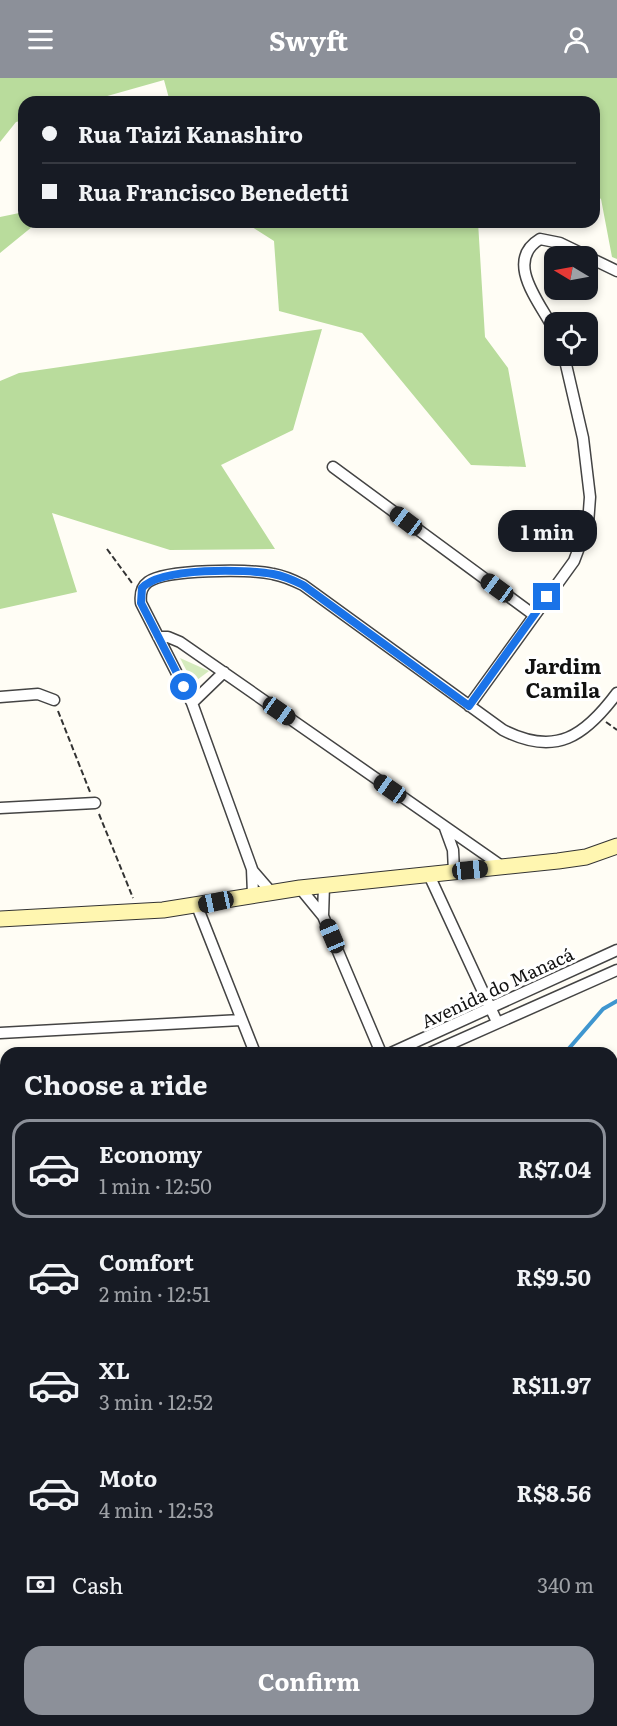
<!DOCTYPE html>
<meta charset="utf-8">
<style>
:root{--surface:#171b24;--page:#20242c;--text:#f1f3f6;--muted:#9ea1a6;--line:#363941;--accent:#8c9099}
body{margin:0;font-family:Literata,serif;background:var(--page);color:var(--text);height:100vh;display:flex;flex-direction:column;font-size:22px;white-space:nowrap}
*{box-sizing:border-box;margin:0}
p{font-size:20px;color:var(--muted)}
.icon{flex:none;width:33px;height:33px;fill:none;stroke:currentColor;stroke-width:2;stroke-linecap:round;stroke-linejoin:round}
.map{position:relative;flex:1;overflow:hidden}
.side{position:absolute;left:0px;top:969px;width:618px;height:680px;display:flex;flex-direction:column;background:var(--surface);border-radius:18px 18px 0 0;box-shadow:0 3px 9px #0003}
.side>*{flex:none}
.hud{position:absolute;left:18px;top:18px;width:582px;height:132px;border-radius:18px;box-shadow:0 3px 9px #0003;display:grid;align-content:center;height:132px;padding:0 24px;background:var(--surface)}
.needle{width:39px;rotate:280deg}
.buttons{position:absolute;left:544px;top:168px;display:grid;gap:12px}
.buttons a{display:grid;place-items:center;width:54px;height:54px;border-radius:12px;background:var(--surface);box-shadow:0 3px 9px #0003;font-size:30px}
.end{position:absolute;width:27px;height:27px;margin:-14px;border:8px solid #1a73e8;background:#fff;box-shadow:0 0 0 3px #fff}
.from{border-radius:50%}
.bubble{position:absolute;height:42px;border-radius:18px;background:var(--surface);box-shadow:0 3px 9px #0003;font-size:20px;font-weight:700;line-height:42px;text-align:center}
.car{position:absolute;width:18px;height:36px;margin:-18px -9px;border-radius:8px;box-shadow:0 0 4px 2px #0007;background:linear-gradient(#222 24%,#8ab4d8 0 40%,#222 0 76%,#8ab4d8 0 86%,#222 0)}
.hud b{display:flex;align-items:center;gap:21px;height:57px;font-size:22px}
.hud b+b{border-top:2px solid var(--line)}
.hud i{width:15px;height:15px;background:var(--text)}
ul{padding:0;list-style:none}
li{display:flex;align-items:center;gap:18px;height:99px;margin:0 12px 9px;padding:0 12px;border:3px solid transparent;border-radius:18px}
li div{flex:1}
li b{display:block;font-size:22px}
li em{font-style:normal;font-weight:700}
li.current{border-color:var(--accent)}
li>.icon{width:54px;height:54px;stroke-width:1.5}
h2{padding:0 24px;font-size:27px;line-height:72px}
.pay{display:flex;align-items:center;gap:15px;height:66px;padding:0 24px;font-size:22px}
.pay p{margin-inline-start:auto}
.action{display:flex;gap:12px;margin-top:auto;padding:12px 24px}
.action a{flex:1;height:69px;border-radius:18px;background:var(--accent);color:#fff;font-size:24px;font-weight:700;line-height:69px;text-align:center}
header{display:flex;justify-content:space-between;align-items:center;height:78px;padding:0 24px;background:var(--accent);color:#fff;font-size:27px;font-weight:700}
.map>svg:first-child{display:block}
.industrial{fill:#eee6ef}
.green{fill:#d5ebbd}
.forest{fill:#b9dc9c}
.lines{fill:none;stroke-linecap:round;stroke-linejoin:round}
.stream{stroke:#3f96cf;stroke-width:4}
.lane-casing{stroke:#444;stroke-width:8}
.street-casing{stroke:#444;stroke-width:13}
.secondary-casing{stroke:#333;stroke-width:17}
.path{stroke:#333;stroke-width:2;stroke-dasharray:6 3;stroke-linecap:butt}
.lane{stroke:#fff;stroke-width:5}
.street{stroke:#fff;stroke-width:10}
.secondary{stroke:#fff6b0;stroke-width:15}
.route{stroke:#1a73e8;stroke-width:8}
.labels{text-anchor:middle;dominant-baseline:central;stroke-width:6;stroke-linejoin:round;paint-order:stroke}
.street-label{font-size:18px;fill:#111;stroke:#fff}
.quarter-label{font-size:21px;font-weight:bold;fill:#111;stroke:#fff}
</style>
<header><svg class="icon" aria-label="menu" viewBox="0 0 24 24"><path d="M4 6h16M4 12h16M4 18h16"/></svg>Swyft<svg class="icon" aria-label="person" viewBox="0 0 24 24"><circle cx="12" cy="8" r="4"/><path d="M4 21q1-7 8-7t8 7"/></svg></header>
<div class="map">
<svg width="617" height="1648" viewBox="0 0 617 1648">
<rect width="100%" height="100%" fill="#fffdf5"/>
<!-- industrial -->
<path class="industrial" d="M612 1337H617V1486L612 1469Z"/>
<!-- green -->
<path class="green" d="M180 580 209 593 193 605Z"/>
<!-- forest -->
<path class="forest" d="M0 0H617V181L612 179 601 121 594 116V24H170L164 2 86 24H24V42L16 44 0 64Z
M24 134V144H38L0 175V139Z
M244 144H478L485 259 508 290 526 389 471 387 362 255 279 233 274 163Z
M322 251 293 352 221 387 275 471 170 472 52 435 77 514 0 531V303L19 295Z"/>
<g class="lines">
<!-- stream -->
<path class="stream" d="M565 975 603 931 617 923
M0 1215 6 1214"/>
<defs>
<path id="lane" d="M612 1389 617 1385
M612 1411 617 1425
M0 1643 6 1640
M389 1648V1642
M511 1648 512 1642"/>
<path id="street" d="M588 179 617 193
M555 254C543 228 502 184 540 161L560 165 587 178
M333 389 534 537
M158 559H168L180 564 503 789
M0 619 38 616 54 622
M192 625 224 594
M469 628 574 483 588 446 590 419 583 360 564 278
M0 730 95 725
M445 750 453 772 454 794
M252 792 271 814
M429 797 497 944
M300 810 323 838 381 975
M253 816 252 791 192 625 141 525C140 517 141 509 148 504 166 491 249 491 273 496 284 498 293 502 303 507L503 652C556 679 585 658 617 615
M197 828 255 975
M323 838 324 807
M0 955 241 942
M391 975 617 872
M430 975 617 892
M0 1064H6
M612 1137 617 1136
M0 1331 6 1329
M612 1499H617
M161 1648 163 1642"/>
<path id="secondary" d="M0 841 163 832 300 810 558 783 586 779 617 768"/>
</defs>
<!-- lane casing -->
<use href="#lane" class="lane-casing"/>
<!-- street casing -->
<use href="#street" class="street-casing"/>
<!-- secondary casing -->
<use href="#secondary" class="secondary-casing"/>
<!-- path -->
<path class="path" d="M107 471 132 505
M58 633 90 714
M606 644 617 652
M99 736 133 820"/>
<!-- lane -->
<use href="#lane" class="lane"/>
<!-- street -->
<use href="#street" class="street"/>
<!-- secondary -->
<use href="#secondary" class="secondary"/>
</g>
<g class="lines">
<!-- route -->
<path class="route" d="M184 609 141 525 142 510C161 489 246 491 273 496 284 498 293 502 303 507L469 628 547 519"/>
</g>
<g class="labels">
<!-- street labels -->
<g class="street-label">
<text transform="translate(497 909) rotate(-25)">Avenida do Manacá</text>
</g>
<!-- quarter labels -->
<g class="quarter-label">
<text x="563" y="586">Jardim<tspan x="563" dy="24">Camila</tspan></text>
</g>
</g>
</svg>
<div class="buttons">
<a><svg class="needle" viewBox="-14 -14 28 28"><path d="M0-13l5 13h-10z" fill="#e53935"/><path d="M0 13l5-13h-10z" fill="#9ea1a6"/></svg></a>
<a><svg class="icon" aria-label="locate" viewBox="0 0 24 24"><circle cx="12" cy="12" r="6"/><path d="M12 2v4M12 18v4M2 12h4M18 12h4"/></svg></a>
</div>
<i class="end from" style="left:184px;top:609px"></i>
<i class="end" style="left:547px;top:519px"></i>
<div class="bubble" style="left:498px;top:432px;width:99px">1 min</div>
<i class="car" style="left:406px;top:443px;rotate:307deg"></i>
<i class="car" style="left:497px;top:510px;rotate:306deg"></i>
<i class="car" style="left:279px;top:633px;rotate:125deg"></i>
<i class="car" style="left:390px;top:711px;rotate:305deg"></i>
<i class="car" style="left:470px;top:792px;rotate:84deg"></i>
<i class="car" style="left:216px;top:824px;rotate:258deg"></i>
<i class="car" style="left:332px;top:858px;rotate:337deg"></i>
<div class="hud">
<b><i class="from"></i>Rua Taizi Kanashiro</b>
<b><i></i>Rua Francisco Benedetti</b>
</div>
<section class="side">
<h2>Choose a ride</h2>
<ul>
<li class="current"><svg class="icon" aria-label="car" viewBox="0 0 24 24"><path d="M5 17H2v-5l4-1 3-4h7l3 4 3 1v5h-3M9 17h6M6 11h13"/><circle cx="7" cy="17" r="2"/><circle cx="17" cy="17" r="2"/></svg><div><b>Economy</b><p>1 min · 12:50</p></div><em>R$7.04</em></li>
<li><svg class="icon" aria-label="car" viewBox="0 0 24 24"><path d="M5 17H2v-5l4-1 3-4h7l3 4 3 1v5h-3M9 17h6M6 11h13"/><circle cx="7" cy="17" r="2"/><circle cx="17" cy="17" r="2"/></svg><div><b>Comfort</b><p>2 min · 12:51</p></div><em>R$9.50</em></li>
<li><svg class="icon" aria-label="car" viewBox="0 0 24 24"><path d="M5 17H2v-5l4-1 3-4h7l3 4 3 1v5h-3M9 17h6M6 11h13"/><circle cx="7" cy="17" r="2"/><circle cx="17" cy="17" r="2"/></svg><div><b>XL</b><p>3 min · 12:52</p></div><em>R$11.97</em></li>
<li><svg class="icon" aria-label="car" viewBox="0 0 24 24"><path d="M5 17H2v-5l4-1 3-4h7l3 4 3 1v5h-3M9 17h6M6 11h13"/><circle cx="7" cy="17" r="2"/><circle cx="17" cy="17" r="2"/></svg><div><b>Moto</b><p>4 min · 12:53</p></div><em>R$8.56</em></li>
</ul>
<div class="pay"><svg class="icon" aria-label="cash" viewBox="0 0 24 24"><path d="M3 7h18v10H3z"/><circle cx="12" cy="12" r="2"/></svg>Cash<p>340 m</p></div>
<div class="action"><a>Confirm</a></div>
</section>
</div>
